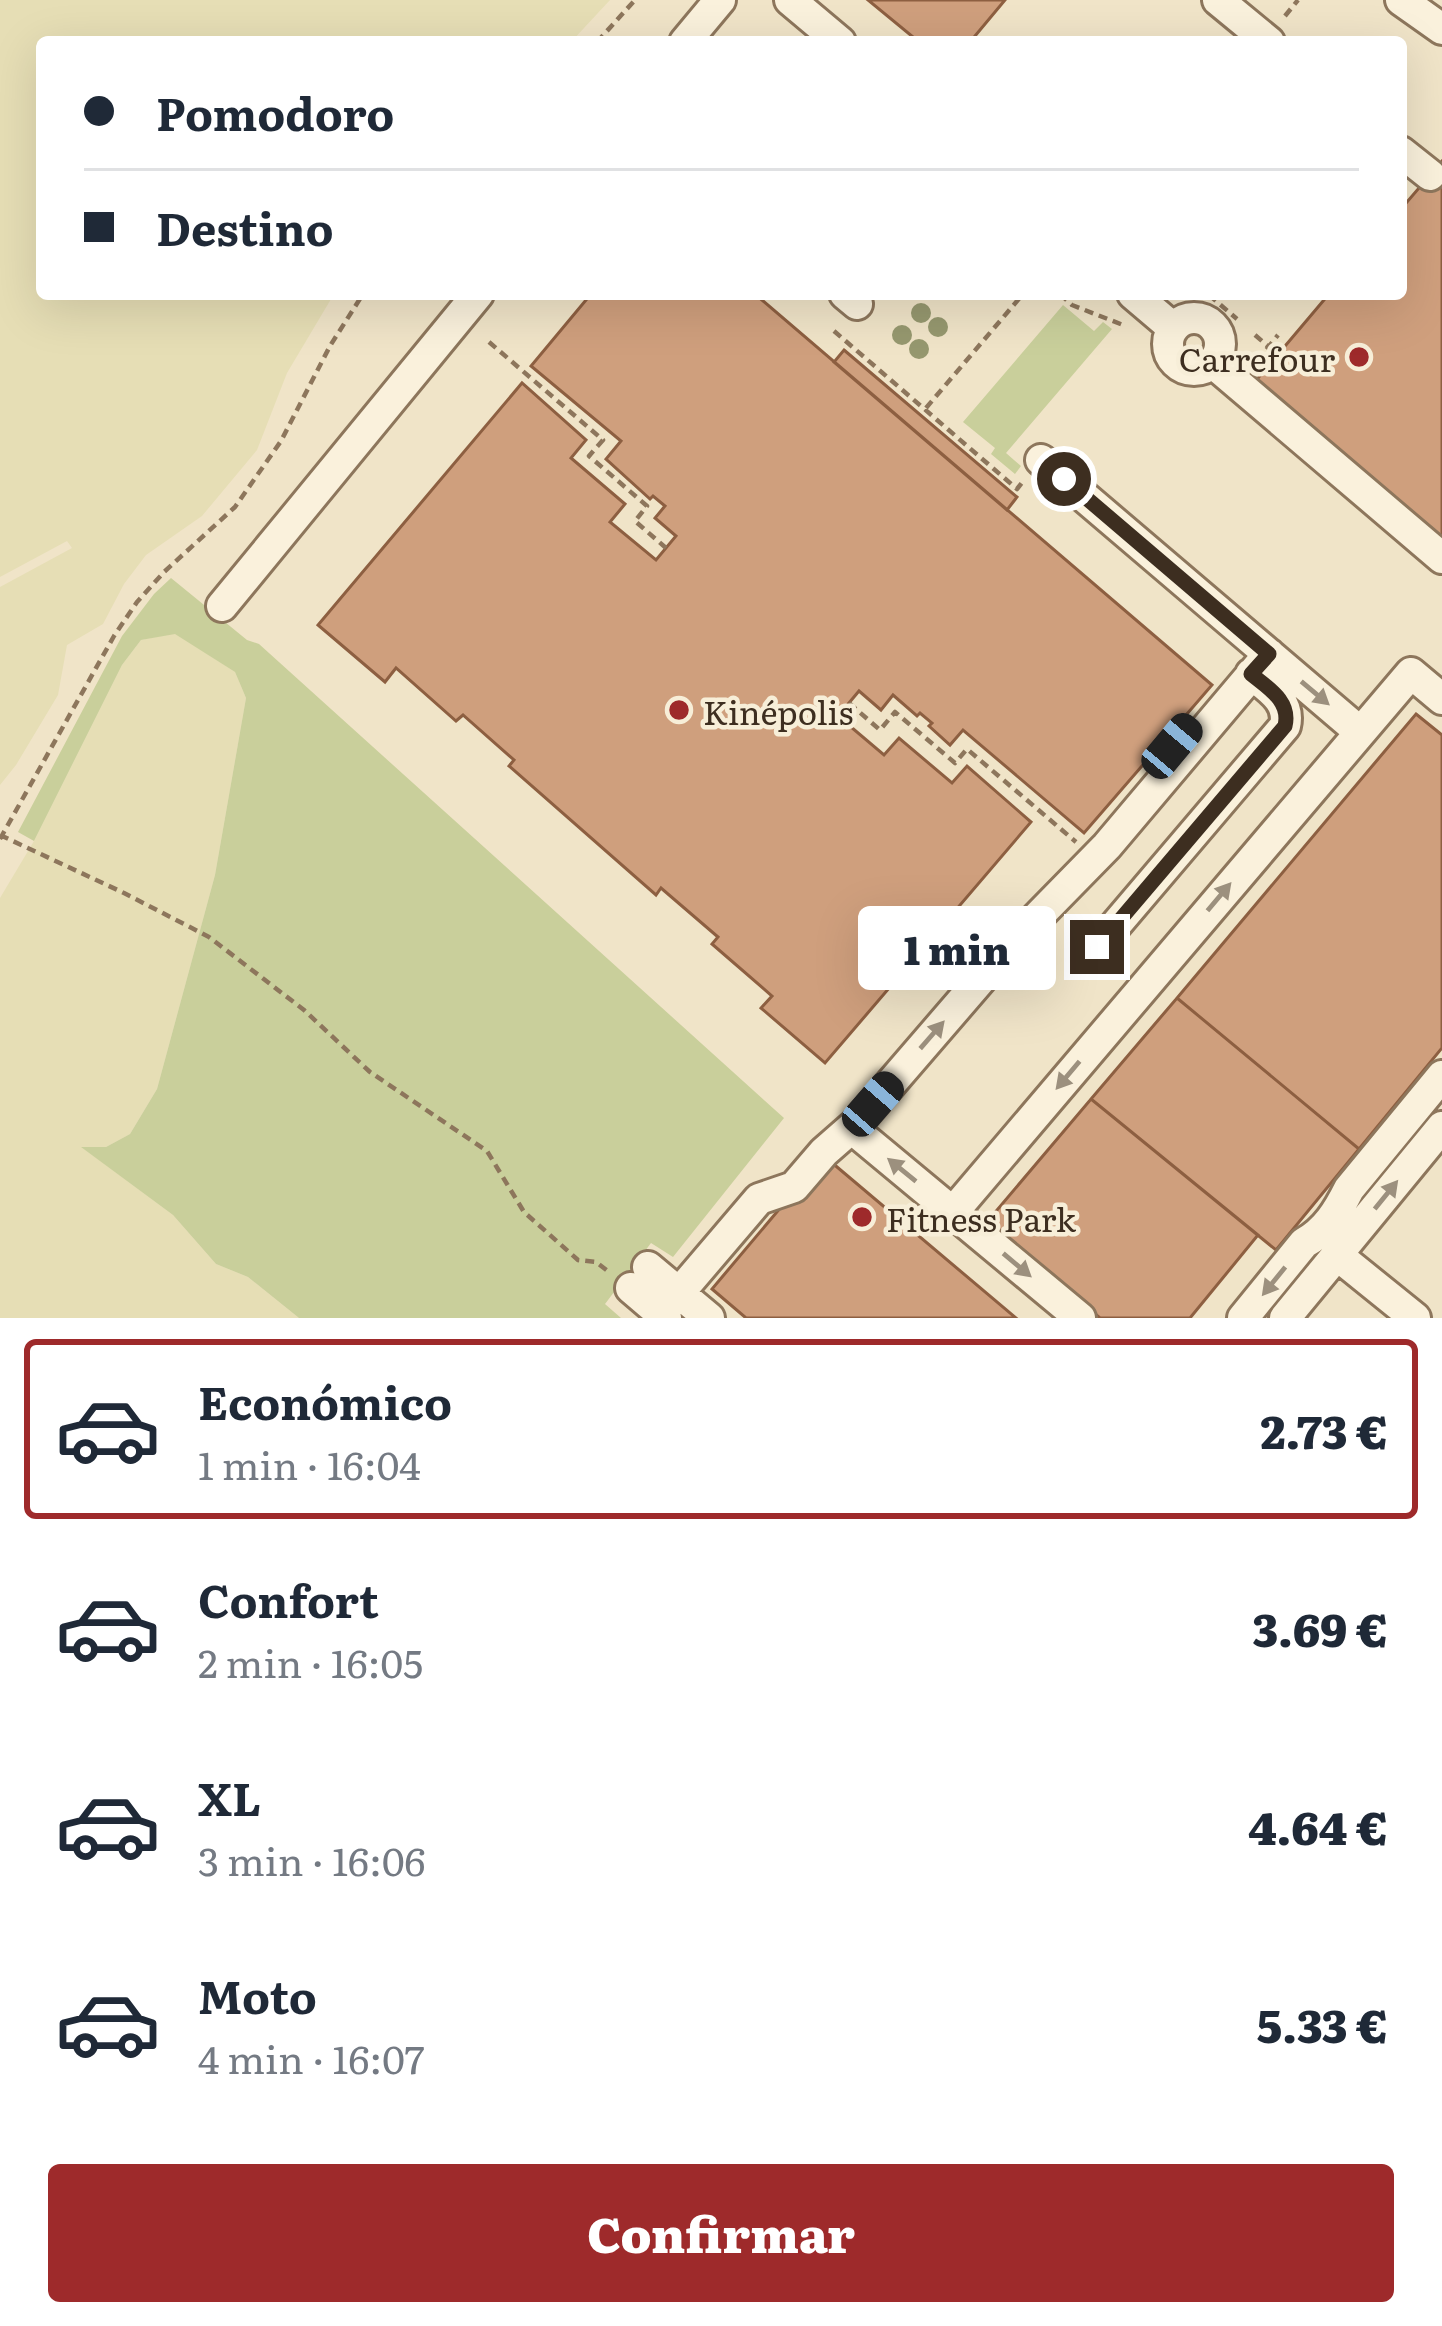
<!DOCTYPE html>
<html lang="es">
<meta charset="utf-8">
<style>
:root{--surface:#fff;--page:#f6f6f7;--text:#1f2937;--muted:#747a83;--line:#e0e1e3;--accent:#9e2a2b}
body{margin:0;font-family:Literata,serif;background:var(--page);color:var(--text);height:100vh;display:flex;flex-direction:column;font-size:45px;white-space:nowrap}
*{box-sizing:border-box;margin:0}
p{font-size:39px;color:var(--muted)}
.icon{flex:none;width:66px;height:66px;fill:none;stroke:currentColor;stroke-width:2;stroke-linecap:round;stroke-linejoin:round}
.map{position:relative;height:1318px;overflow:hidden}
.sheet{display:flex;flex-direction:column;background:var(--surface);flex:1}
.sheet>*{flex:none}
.hud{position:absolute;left:36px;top:36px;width:1371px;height:264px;border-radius:12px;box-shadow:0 12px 48px #0002;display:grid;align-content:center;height:264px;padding:0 48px;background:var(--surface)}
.end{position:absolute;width:54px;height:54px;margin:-27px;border:15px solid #3d2e20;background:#fff;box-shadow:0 0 0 6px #fff}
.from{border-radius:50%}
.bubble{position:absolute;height:84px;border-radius:12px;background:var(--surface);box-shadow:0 12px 48px #0002;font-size:39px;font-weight:800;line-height:84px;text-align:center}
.car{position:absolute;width:36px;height:72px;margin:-36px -18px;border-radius:15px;box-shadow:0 0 9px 3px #0007;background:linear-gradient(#222 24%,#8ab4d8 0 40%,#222 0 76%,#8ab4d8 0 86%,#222 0)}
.hud b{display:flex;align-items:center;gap:42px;height:114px;font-size:45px}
.hud b+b{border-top:3px solid var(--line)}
.hud i{width:30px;height:30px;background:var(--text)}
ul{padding:21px 0 0;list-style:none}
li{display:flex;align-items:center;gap:36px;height:180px;margin:0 24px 18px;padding:0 24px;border:6px solid transparent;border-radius:12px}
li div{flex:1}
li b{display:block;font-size:45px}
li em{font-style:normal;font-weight:800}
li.current{border-color:var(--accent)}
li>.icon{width:108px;height:108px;stroke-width:1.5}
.button{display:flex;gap:24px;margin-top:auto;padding:24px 48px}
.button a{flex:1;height:138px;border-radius:12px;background:var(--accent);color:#fff;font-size:48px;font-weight:800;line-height:138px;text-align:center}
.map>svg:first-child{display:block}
.farmland{fill:#e6deb5}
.green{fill:#c9cf9b}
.building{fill:#cf9f7d;stroke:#8d5f41;stroke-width:3}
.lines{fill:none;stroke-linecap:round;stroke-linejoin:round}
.minor-casing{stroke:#8d765c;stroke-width:36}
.path{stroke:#8d765c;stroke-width:4.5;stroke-dasharray:9 6;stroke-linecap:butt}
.minor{stroke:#faf1dc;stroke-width:30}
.tree{fill:#96986f}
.oneway{fill:#9c907e}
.route{stroke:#3d2e20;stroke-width:15}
.poi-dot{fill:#9e2a2b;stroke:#f7eed8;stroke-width:4.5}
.labels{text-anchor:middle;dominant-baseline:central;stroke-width:9;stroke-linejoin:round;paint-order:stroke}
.poi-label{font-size:33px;fill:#3d2e20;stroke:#f7eed8;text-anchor:start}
</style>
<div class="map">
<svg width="1442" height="1318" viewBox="0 0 1442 1318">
<rect width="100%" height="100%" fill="#f0e4c8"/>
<!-- farmland -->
<path class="farmland" d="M0 0H610L571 42H42V294H334L287 373 257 450 202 516 146 555 124 584 103 624 67 645 58 695 16 765 0 785V587L72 548 67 541 0 577Z
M175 633 235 672 246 698 215 875 157 1089 130 1134 106 1147 83 1148 173 1215 216 1264 248 1277 299 1318H0V898L34 841 122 665 141 640Z"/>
<!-- green -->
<path class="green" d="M1063 305 1094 331 1103 322 1112 329 1006 453 1021 466 1015 474 991 454 995 448 963 422Z
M171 578 247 640 259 644 784 1118 673 1257 651 1243 605 1304 621 1318H299L248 1277 216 1264 173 1215 81 1147H106L130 1134 157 1089 215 875 246 698 235 672 175 634 141 640 122 665 34 841 18 832 122 636 154 594Z"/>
<!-- building -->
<path class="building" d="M868 0H1005L970 42H919Z
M1442 161V542L1253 384 1329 294H1401V209Z
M591 294H755L1212 685 1084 833 963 730 950 745 929 726 932 723 920 713 917 716 893 695 881 710 859 691 838 716 884 755 899 738 952 783 967 766 1031 822 825 1063 761 1008 772 996 712 944 718 937 661 888 656 895 509 766 514 760 463 715 456 721 396 668 385 682 318 625 522 383 586 440 571 458 625 504 610 522 656 560 676 536 655 518 665 506 653 496 650 499 606 459 621 441 531 366Z
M844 350 1017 497 1007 510 834 362Z
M1416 714 1442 735V1048L1359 1149 1177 998Z
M1177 998 1359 1149 1276 1250 1091 1099Z
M1091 1099 1258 1235 1190 1318H1100L986 1223Z
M824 1156 1016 1318H746L712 1289Z"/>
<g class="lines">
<defs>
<path id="minor" d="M790 0 840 42
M1218 0 1269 42
M1401 0 1442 29
M685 42 720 0
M1401 152 1430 175
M845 294 857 304
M1133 294 1173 328
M1168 344a26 26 0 1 1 52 0a26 26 0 1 1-52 0Z
M1212 362 1442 558
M1041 460 1360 732
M222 606 478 294
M1097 947 1285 726C1291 701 1268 688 1251 674
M856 1124 861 1136 1080 1318
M953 1212 1411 673 1442 699
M1337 1255 1415 1318
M648 1267 709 1318
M631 1288 666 1318
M661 1314 759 1199 794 1187 824 1152 856 1124 1012 943 1107 846 1269 654
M1243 1318 1304 1243C1326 1231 1338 1211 1349 1189L1442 1076
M1285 1318 1442 1127"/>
</defs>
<!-- minor casing -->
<use href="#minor" class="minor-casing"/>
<!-- path -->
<path class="path" d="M1285 16 1298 0
M597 42 635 0
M1060 294 1072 305 1123 325
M1209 295 1237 319
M834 331 1017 489 1024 480
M1255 335 1269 347
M489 342 603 440 589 456 647 506 635 521 666 548
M1257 361 1278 335
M926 408 1023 294
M849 703 880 730 895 712 955 763 967 749 1076 842
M0 835 124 893 209 937 304 1010 370 1072 487 1151 524 1212 578 1260 596 1262 609 1272
M0 839 114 636 137 602 164 572 235 507 281 441 330 346 363 294"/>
<!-- minor -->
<use href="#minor" class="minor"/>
</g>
<!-- trees -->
<g class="tree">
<circle cx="921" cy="313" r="10"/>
<circle cx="938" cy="327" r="10"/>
<circle cx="902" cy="335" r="10"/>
<circle cx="919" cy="349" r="10"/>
</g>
<!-- one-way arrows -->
<defs><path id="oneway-solid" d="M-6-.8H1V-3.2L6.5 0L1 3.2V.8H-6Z" transform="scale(3)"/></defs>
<g class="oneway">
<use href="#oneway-solid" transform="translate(1315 693) rotate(40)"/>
<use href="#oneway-solid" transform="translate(1219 897) rotate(-50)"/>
<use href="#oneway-solid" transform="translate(932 1035) rotate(-49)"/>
<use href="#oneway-solid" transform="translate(1068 1075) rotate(130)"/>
<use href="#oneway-solid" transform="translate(902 1170) rotate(-141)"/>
<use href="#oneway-solid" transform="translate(1386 1195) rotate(-51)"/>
<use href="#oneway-solid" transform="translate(1017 1265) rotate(40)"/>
<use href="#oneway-solid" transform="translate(1274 1281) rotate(129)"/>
</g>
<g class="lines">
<!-- route -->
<path class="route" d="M1064 479 1269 654 1251 674C1268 688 1291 701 1285 726L1097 947"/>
</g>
<!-- markers -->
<g class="poi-dot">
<circle cx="1359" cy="357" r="12"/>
<circle cx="679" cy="710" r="12"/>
<circle cx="862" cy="1217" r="12"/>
</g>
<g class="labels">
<!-- poi labels -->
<g class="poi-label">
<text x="1335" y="357" text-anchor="end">Carrefour</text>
<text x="703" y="710">Kinépolis</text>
<text x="886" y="1217">Fitness Park</text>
</g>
</g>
</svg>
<i class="end from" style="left:1064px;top:479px"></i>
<i class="end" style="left:1097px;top:947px"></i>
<div class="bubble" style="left:858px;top:906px;width:198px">1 min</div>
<i class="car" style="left:1172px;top:746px;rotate:40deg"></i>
<i class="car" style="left:873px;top:1104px;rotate:41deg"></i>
<div class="hud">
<b><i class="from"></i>Pomodoro</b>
<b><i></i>Destino</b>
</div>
</div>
<section class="sheet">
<ul>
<li class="current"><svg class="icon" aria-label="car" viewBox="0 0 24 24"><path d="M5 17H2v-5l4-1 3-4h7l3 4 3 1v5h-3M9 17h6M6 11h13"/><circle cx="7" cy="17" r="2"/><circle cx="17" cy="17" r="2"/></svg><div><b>Económico</b><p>1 min · 16:04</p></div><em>2.73 €</em></li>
<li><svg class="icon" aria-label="car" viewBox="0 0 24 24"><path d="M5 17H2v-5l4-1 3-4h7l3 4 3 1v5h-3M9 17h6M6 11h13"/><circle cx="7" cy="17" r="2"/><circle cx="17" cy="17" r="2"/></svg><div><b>Confort</b><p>2 min · 16:05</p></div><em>3.69 €</em></li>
<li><svg class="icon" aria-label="car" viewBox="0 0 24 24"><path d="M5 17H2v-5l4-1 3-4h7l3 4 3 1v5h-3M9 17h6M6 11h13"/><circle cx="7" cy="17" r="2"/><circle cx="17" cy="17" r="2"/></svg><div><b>XL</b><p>3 min · 16:06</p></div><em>4.64 €</em></li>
<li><svg class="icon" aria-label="car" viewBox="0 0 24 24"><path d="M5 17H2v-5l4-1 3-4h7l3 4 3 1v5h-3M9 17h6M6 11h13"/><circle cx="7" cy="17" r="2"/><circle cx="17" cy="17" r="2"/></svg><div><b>Moto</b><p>4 min · 16:07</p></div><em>5.33 €</em></li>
</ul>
<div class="button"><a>Confirmar</a></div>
</section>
